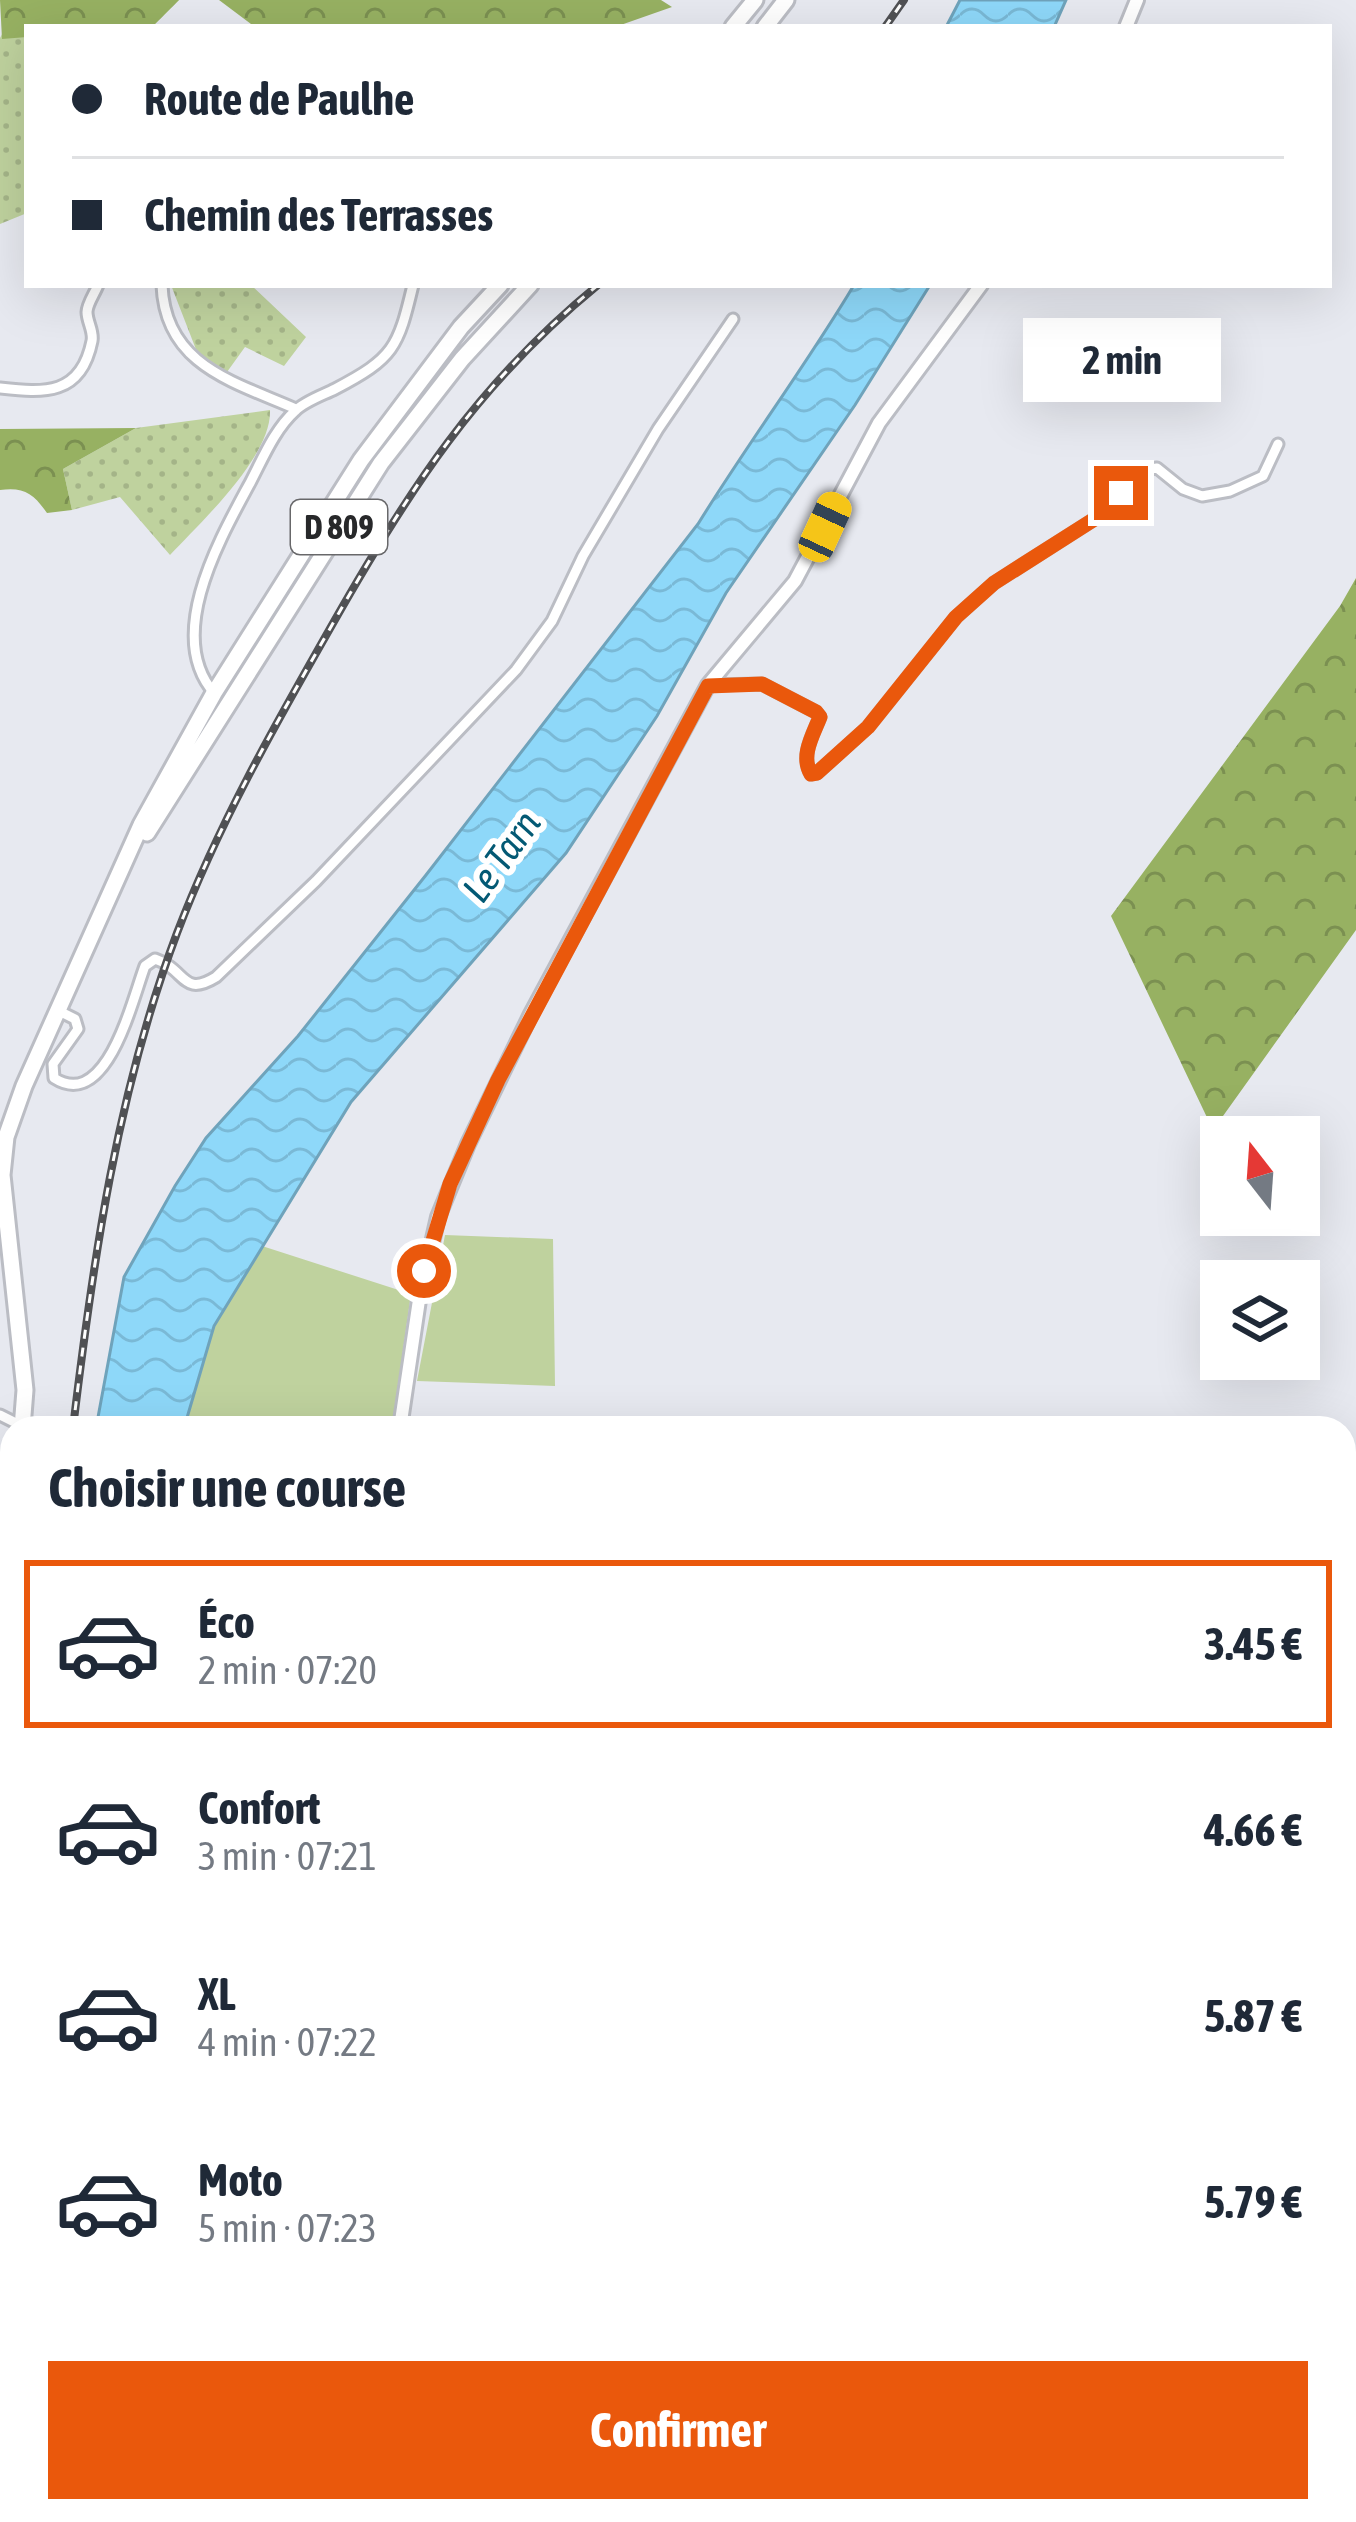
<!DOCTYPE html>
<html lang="fr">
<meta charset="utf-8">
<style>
:root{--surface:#fff;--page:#f2f2f3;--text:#1f2937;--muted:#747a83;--line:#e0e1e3;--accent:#ea580c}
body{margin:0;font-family:"Asap Condensed",sans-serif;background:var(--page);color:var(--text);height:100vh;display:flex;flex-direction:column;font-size:45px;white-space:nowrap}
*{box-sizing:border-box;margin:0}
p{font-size:39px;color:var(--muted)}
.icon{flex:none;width:66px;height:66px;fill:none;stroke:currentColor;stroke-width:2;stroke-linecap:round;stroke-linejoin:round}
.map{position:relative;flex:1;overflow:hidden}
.sheet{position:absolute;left:0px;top:1416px;width:1356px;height:1107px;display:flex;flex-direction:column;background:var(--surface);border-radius:36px 36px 0 0;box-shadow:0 12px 48px #0002}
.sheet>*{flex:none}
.hud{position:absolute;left:24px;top:24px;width:1308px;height:264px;border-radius:0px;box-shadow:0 12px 48px #0002;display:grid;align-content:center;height:264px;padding:0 48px;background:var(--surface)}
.needle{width:78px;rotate:343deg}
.controls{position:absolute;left:1200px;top:1116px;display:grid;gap:24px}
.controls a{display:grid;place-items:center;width:120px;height:120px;border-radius:0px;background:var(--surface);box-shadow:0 12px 48px #0002;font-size:60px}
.end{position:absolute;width:54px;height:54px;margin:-27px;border:15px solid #ea580c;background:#fff;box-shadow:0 0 0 6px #fff}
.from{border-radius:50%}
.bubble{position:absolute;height:84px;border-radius:0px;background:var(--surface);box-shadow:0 12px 48px #0002;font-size:39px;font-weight:700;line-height:84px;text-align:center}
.car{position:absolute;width:36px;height:72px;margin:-36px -18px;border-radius:15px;box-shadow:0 0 9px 3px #0007;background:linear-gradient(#f5c518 24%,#345 0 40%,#f5c518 0 76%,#345 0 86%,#f5c518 0)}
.hud b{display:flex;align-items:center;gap:42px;height:114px;font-size:45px}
.hud b+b{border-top:3px solid var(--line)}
.hud i{width:30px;height:30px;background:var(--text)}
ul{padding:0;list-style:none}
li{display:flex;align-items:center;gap:36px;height:168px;margin:0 24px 18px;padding:0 24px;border:6px solid transparent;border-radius:0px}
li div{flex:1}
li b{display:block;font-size:45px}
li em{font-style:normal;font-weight:700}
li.current{border-color:var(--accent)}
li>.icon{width:108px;height:108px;stroke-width:1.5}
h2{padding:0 48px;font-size:54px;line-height:144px}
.cta{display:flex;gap:24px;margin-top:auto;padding:24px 48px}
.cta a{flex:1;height:138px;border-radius:0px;background:var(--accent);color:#fff;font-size:48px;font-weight:700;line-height:138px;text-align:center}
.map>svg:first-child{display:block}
.grass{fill:url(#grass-dots)}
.forest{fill:url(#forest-crowns)}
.green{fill:#bfd29e}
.water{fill:url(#water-waves);stroke:#6fa3bb;stroke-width:3}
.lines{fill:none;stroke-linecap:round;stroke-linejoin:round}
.minor-casing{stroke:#bbbdc4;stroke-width:15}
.tertiary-casing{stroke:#bbbdc4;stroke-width:18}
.primary-casing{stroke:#bbbdc4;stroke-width:21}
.minor{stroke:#fff;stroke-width:9}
.tertiary{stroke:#fff;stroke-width:12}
.primary{stroke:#fff;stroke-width:15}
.rail-casing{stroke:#505154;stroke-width:8}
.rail{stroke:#fff;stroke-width:3;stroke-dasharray:9;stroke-linecap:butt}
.route{stroke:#ea580c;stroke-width:15}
.labels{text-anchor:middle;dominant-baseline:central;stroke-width:12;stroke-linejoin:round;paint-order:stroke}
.shield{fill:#fff;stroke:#68686a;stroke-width:3}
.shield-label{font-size:33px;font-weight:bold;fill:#27282a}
.water-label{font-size:39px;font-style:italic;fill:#035974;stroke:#fff}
</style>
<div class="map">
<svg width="1356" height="2522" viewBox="0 0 1356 2522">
<defs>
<pattern id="grass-dots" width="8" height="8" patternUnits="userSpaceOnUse" patternTransform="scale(3)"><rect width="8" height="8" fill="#bfd29e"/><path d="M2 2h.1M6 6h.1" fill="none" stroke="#a4b488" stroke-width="1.8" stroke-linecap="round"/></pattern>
<pattern id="forest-crowns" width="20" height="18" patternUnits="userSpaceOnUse" patternTransform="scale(3)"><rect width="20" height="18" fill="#97b162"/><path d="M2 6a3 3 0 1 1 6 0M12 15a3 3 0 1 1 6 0" fill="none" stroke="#7b9051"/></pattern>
<pattern id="water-waves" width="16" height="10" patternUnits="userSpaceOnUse" patternTransform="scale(3)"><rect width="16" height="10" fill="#8ed8f9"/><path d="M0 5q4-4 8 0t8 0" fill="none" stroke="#7ab9d6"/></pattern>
</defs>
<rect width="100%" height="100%" fill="#e7e9f0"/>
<!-- grass -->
<path class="grass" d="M20 0H179L152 27H27V213L0 224V38Z
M171 285H251L306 337 284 366 245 347 227 372 197 352Z
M270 410C272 456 201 522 170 555L120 497 72 510 63 469 136 428Z"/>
<!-- forest -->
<path class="forest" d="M0 0H179L152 27H27V37L2 39Z
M219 0H661L672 7 615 27H255Z
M136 428 63 469 72 510 47 513C33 493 24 487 0 490V429Z
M1356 578V930L1213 1130 1111 916 1340 606Z"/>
<!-- green -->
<path class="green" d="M445 1235 553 1239 555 1386 417 1381Z
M262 1246 411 1294 392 1428H184L214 1326Z
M150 2511H229L230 2522H141Z"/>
<!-- water -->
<path class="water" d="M960 0H1066L1054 27H946Z
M854 285H930L855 405 726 593 657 716 566 853 351 1102 214 1326 184 1428H96L124 1277 175 1186 206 1138 298 1036 426 875 698 524C748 443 805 367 854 285Z"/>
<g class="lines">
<defs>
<path id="minor" d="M162 285C165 366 235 382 296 409
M0 388C44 393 81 396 92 341 94 331 87 322 87 312 87 304 95 293 98 285
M708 685 762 684 816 712 820 717C813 735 800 755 811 774L817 773 868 727 956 617 994 583 1093 520 1144 470 1157 468 1183 489 1202 496 1230 491 1263 476 1278 444
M215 694C163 636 221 537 251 481 263 458 275 429 295 411 305 401 323 395 335 389 394 358 398 348 413 285
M57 1010 75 1019 78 1029 53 1064 54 1078C107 1112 132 1000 145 966L155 959C186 969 182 998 216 977L316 881 516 670 552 621 583 556 658 429 733 319
M0 1415 22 1426
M0 1950H12
M39 2511V2522
M706 2511V2512"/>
<path id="tertiary" d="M1126 27 1137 0
M400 1428 419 1300 438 1217 468 1144 531 1014 708 685 795 581 879 423 981 285
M1344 2375 1356 2381
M621 2511 630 2522
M1182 2511 1186 2522"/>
<path id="primary" d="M733 27 755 0
M765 27 786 0
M147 833 381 463 462 359 530 285
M22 1428 25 1390 2 1175 6 1137 24 1086 141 825 214 693 361 460 461 327 500 285
M0 1576 9 1598 0 1622
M6 1584C0 1546 4 1509 12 1471"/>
</defs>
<!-- minor casing -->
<use href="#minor" class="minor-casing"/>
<!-- tertiary casing -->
<use href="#tertiary" class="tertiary-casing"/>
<!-- primary casing -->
<use href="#primary" class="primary-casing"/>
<!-- minor -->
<use href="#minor" class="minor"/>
<!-- tertiary -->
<use href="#tertiary" class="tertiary"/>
<!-- primary -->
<use href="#primary" class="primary"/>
<defs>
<path id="rail" d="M885 27 904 0
M73 1428C93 1260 117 1092 177 933 218 825 275 725 332 625 408 491 477 384 598 285
M0 2485 12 2453"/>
</defs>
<!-- rail casing -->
<use href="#rail" class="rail-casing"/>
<!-- rail -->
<use href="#rail" class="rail"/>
</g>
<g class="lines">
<!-- route -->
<path class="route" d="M424 1271 450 1184 498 1080 708 686 762 684 816 712 820 717C813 735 800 756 811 774L817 773 868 727 956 617 994 583 1093 520 1121 493"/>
</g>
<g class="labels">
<!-- shield labels -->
<rect class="shield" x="291" y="500" width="96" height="54" rx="9"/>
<g class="shield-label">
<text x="339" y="527">D 809</text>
</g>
<!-- water labels -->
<g class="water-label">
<text transform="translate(501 856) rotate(-54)">Le Tarn</text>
</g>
</g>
</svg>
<div class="controls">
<a><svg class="needle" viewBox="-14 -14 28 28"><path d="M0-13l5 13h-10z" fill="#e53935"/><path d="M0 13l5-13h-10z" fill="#747a83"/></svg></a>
<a><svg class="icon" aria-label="layers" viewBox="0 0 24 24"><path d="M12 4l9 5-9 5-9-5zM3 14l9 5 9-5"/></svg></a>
</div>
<i class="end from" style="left:424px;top:1271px"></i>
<i class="end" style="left:1121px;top:493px"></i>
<div class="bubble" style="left:1023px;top:318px;width:198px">2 min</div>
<i class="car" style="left:825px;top:527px;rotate:25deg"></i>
<div class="hud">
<b><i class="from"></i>Route de Paulhe</b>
<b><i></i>Chemin des Terrasses</b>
</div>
<section class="sheet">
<h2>Choisir une course</h2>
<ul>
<li class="current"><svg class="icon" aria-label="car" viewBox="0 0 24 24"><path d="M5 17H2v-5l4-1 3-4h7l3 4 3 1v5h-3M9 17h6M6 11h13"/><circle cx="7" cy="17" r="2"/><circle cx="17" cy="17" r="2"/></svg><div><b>Éco</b><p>2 min · 07:20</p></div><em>3.45 €</em></li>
<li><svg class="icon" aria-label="car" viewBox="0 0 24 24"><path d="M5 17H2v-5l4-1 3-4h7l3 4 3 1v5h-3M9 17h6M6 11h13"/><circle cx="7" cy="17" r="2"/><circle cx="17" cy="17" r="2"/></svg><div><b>Confort</b><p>3 min · 07:21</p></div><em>4.66 €</em></li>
<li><svg class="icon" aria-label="car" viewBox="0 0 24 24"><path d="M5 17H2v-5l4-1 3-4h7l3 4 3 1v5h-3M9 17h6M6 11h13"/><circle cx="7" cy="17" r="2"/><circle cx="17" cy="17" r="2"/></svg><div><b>XL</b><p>4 min · 07:22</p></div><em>5.87 €</em></li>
<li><svg class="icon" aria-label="car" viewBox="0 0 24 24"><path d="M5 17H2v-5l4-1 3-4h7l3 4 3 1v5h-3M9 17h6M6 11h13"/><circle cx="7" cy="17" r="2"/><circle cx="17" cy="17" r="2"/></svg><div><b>Moto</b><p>5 min · 07:23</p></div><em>5.79 €</em></li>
</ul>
<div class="cta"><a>Confirmer</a></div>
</section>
</div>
